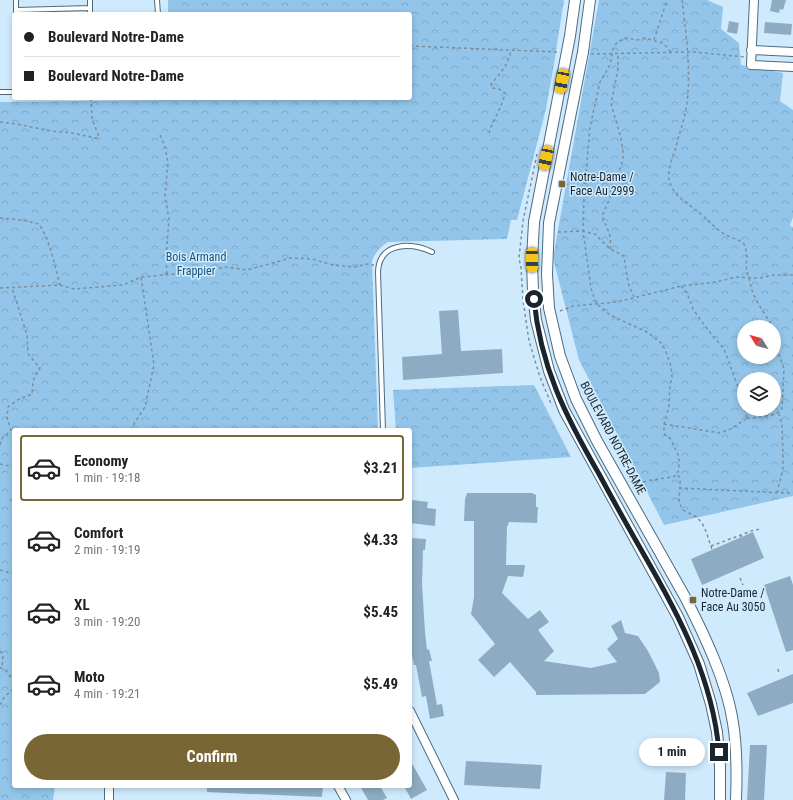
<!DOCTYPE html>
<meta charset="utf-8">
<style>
:root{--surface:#fff;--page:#f6f6f6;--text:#222;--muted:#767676;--line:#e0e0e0;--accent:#786635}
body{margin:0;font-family:"Roboto Condensed",sans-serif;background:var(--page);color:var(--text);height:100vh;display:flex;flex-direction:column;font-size:15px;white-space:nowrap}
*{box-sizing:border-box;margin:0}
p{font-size:13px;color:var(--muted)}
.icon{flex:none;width:22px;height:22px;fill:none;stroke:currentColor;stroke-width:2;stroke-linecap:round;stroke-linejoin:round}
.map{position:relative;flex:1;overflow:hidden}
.panel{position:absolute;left:12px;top:428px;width:400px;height:360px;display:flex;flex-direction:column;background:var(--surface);border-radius:4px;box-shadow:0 2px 6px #0003}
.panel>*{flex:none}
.banner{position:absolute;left:12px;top:12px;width:400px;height:88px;border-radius:4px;box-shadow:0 2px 6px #0003;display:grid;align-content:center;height:88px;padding:0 12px;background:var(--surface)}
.needle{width:26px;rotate:307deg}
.fabs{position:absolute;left:737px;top:320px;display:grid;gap:8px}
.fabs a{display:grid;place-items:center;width:44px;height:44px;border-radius:50%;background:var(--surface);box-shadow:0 2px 6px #0003;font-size:20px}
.end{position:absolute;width:18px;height:18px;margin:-9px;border:5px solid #19252e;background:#fff;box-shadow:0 0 0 2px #fff}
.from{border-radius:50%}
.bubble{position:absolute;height:28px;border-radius:14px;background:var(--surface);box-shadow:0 2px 6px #0003;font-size:13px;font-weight:700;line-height:28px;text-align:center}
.car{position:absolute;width:12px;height:24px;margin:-12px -6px;border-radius:5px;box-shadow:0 0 3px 1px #0007;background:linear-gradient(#f5c518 24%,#345 0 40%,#f5c518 0 76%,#345 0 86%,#f5c518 0)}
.banner b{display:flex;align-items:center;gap:14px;height:38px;font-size:15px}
.banner b+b{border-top:1px solid var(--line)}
.banner i{width:10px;height:10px;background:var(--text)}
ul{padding:7px 0 0;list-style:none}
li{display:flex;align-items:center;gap:12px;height:66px;margin:0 8px 6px;padding:0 4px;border:2px solid transparent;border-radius:4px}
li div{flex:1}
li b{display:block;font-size:15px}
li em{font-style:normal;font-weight:700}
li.current{border-color:var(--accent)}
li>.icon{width:36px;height:36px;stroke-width:1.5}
.button{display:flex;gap:8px;margin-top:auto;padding:8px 12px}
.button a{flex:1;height:46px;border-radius:24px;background:var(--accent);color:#fff;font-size:16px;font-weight:700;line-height:46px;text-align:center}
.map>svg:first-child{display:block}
.forest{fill:url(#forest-crowns);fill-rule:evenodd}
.building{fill:#8dacc3}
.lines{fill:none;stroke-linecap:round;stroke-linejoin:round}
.service-casing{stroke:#4d6b80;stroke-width:6}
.minor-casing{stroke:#4d6b80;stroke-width:10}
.tertiary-casing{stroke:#4d6b80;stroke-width:12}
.path{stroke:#7b8e9c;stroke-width:1.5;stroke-dasharray:3 3;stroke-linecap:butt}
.service{stroke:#fff;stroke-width:4}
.minor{stroke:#fff;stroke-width:8}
.tertiary{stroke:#fff;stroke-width:10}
.route{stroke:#19252e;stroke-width:5}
.poi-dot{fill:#786635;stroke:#d0eafd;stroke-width:1.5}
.labels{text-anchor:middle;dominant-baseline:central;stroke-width:3;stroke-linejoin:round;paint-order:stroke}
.poi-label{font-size:12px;fill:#19252e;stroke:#d0eafd;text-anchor:start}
.park-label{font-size:12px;fill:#1a5375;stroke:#d0eafd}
.street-label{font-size:12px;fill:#19252e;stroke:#d0eafd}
</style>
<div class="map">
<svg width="793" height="800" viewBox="0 0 793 800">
<defs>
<pattern id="forest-crowns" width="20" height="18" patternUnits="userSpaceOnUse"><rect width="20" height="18" fill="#92c5e9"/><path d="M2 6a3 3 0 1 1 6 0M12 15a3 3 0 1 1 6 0" fill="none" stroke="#7da9c8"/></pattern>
</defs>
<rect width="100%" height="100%" fill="#d0eafd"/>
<!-- forest -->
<path class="forest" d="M168 0H564L554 64 546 109 517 220H511L507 239 388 242C380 247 375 253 372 261L378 430H14V786H55L53 800H0V102L168 100V98H410V14H168Z
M599 0H707L723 7 721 29 739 43 741 65 783 73 780 101 793 110V217L790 226 793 227V496L664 525 579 360 553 258ZM744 327H774V357H744ZM744 379H774V409H744Z
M534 385 571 457 410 468V430H396L393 390Z"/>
<!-- building -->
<path class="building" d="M772 0H786L783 10 780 9 779 13 770 11Z
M729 21 739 23 737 34 727 32Z
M765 22 792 24 791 35 764 33Z
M458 310 461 351 502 349 503 373 403 380 402 357 442 354 439 311Z
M467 493H532L536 495V507H538L537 523 509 522 507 527 506 565H525L524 572 523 577 508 576 502 593 528 619 540 610 549 622 538 630 554 651 544 661 591 668 617 662 607 649 618 639 611 626 621 620 625 633 638 636 648 651 659 673 660 682 645 694 536 695V692L510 662 494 677 478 660 495 644 471 614 474 597V521H464L465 499Z
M412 500 428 502 427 508 436 509 435 526 410 523Z
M753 532 764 558 702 585 691 559Z
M410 538 426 539 425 550H423L422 584 425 632 427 650 429 649 432 661H429L437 705 442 704 444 716 430 719 426 696 422 697 416 665H414L410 647Z
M790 576 793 585V650L786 652 764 585Z
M793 674V703L758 716 747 693Z
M750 745H767L764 800H747Z
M410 760 427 790 411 799 404 786H410Z
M466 761 542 765 540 789 464 785Z
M666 772 686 773 685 800H664Z
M207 786H323L322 797 207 792Z
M360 786H380L387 798 383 800H368Z"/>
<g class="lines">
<defs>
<path id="service" d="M90 0V14
M157 0 158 14
M16 10 90 8
M16 14V0
M0 92H14
M383 430 378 272C379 242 411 242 432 252"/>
<path id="minor" d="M754 0 751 65 793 67
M751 50 793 52
M410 711 454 800
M338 786 346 800
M109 800V786"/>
<path id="tertiary" d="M575 0 570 36 534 222 532 260 533 292 536 320 549 371 564 410 678 617 699 664 711 704 717 732 720 766V800
M590 0 583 52 549 223 547 274 549 308 560 356 576 399 597 441 685 597C704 634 727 682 733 723 737 748 737 775 736 800"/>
</defs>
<!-- service casing -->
<use href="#service" class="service-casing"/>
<!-- minor casing -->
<use href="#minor" class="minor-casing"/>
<!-- tertiary casing -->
<use href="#tertiary" class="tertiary-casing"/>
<!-- path -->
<path class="path" d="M682 0C686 32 691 71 687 103 685 119 679 134 675 150 672 159 668 169 669 179 672 196 689 204 701 214 709 221 715 228 724 234 729 237 738 239 743 243 749 250 745 264 747 272 749 277 750 282 751 287 754 300 766 315 773 327
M654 40 667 0
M410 46 558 52
M591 54 694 52 745 57
M91 98 92 119 100 139
M0 122 17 124 51 131 72 133 100 139
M489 133C493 120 503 105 505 93L499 89 492 88 491 84C500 74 509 64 511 50
M160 135 165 147 168 163 165 196 169 219 166 259 167 275
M537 154 523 221 519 258 521 268 523 300 529 341 540 377 552 406
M0 218 22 220 39 224C51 243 54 264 60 285
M558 232 583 231 595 234 610 249 624 256 628 283 634 297
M610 249C612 234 607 229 602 216L610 198 611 188 621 167 623 159V152L621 138 611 104 618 69V54
M681 286 687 293 693 309 704 325 724 349 729 362 744 404
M0 288 60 285 74 289 123 285 141 277 209 271 225 267 247 270 291 258 312 259 333 265 354 267 367 264 374 265
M560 311 573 306 617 302 681 286 716 282 736 277 760 278 774 275H793
M774 331V333
M745 409 747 418
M747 418C756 418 778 416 782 409L784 369 774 339
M664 424 720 433 733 428 747 418
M130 430 145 407 154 365 141 277
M0 445C1 436 7 436 11 430L7 418 8 407 19 399 32 394 33 382 35 376 40 368 28 354 27 335 12 288
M0 464 14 467
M678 475C684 485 675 498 682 508 685 513 691 513 695 516 706 524 707 537 712 549
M633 488C643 478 662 480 675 476L679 470V457L670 438 665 435 664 431V424L669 406 670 385 672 377 671 366 665 349 660 342 647 332 610 315 596 303 591 288 583 231 584 197 590 127 600 82 610 65 613 49 617 42 626 38 637 40 645 38 662 43 667 47 671 53
M679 488 785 493H793
M777 493 783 468V457L782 425 779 414
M14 494 11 500 14 502
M741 537V535L754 530 762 529
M711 546 741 535
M0 570 10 573H14
M740 578 743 585
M0 651 3 655 2 668
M0 667 7 672 14 682
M778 669 779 674
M0 705 5 696 14 689"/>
<!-- service -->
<use href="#service" class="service"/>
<!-- minor -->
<use href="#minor" class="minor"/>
<!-- tertiary -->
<use href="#tertiary" class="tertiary"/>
</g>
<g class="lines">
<!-- route -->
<path class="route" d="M534 299C540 366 566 417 599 474 613 500 628 527 643 553 679 615 713 679 719 752"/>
</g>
<!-- markers -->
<g class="poi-dot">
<rect x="558" y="180" width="8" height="8" rx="2"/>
<rect x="689" y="596" width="8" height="8" rx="2"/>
</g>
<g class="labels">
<!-- poi labels -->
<g class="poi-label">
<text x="570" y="177">Notre-Dame /<tspan x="570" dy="14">Face Au 2999</tspan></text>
<text x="701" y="593">Notre-Dame /<tspan x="701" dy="14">Face Au 3050</tspan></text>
</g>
<!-- park labels -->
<g class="park-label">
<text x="196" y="257">Bois Armand<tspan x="196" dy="14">Frappier</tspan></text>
</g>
<!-- street labels -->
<g class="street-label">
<text transform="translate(613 438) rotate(62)">BOULEVARD NOTRE-DAME</text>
</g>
</g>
</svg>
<div class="fabs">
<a><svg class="needle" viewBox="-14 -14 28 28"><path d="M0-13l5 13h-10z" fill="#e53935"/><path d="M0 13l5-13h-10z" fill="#767676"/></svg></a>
<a><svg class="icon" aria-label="layers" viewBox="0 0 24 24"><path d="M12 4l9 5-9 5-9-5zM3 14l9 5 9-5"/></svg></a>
</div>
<i class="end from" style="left:534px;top:299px"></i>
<i class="end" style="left:719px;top:752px"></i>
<div class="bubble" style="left:639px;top:738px;width:66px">1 min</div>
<i class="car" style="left:562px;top:81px;rotate:191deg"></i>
<i class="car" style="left:546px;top:158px;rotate:192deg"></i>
<i class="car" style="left:532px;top:260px;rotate:179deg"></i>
<div class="banner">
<b><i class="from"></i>Boulevard Notre-Dame</b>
<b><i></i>Boulevard Notre-Dame</b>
</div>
<section class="panel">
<ul>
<li class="current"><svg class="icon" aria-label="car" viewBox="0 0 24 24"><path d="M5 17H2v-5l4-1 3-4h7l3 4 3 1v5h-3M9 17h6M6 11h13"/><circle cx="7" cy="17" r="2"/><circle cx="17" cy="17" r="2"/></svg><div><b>Economy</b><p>1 min · 19:18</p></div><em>$3.21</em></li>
<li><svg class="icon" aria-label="car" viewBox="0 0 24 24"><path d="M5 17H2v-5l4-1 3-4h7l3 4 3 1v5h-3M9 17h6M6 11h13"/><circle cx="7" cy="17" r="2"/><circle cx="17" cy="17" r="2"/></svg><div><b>Comfort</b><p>2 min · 19:19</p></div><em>$4.33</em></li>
<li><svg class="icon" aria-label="car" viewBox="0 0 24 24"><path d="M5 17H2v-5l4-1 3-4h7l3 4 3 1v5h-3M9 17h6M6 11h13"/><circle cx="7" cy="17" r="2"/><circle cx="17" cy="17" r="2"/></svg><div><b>XL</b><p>3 min · 19:20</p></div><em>$5.45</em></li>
<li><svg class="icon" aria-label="car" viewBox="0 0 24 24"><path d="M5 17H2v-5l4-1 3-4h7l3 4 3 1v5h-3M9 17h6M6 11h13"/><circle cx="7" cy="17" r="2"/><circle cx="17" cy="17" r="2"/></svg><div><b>Moto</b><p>4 min · 19:21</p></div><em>$5.49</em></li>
</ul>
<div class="button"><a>Confirm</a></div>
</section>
</div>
